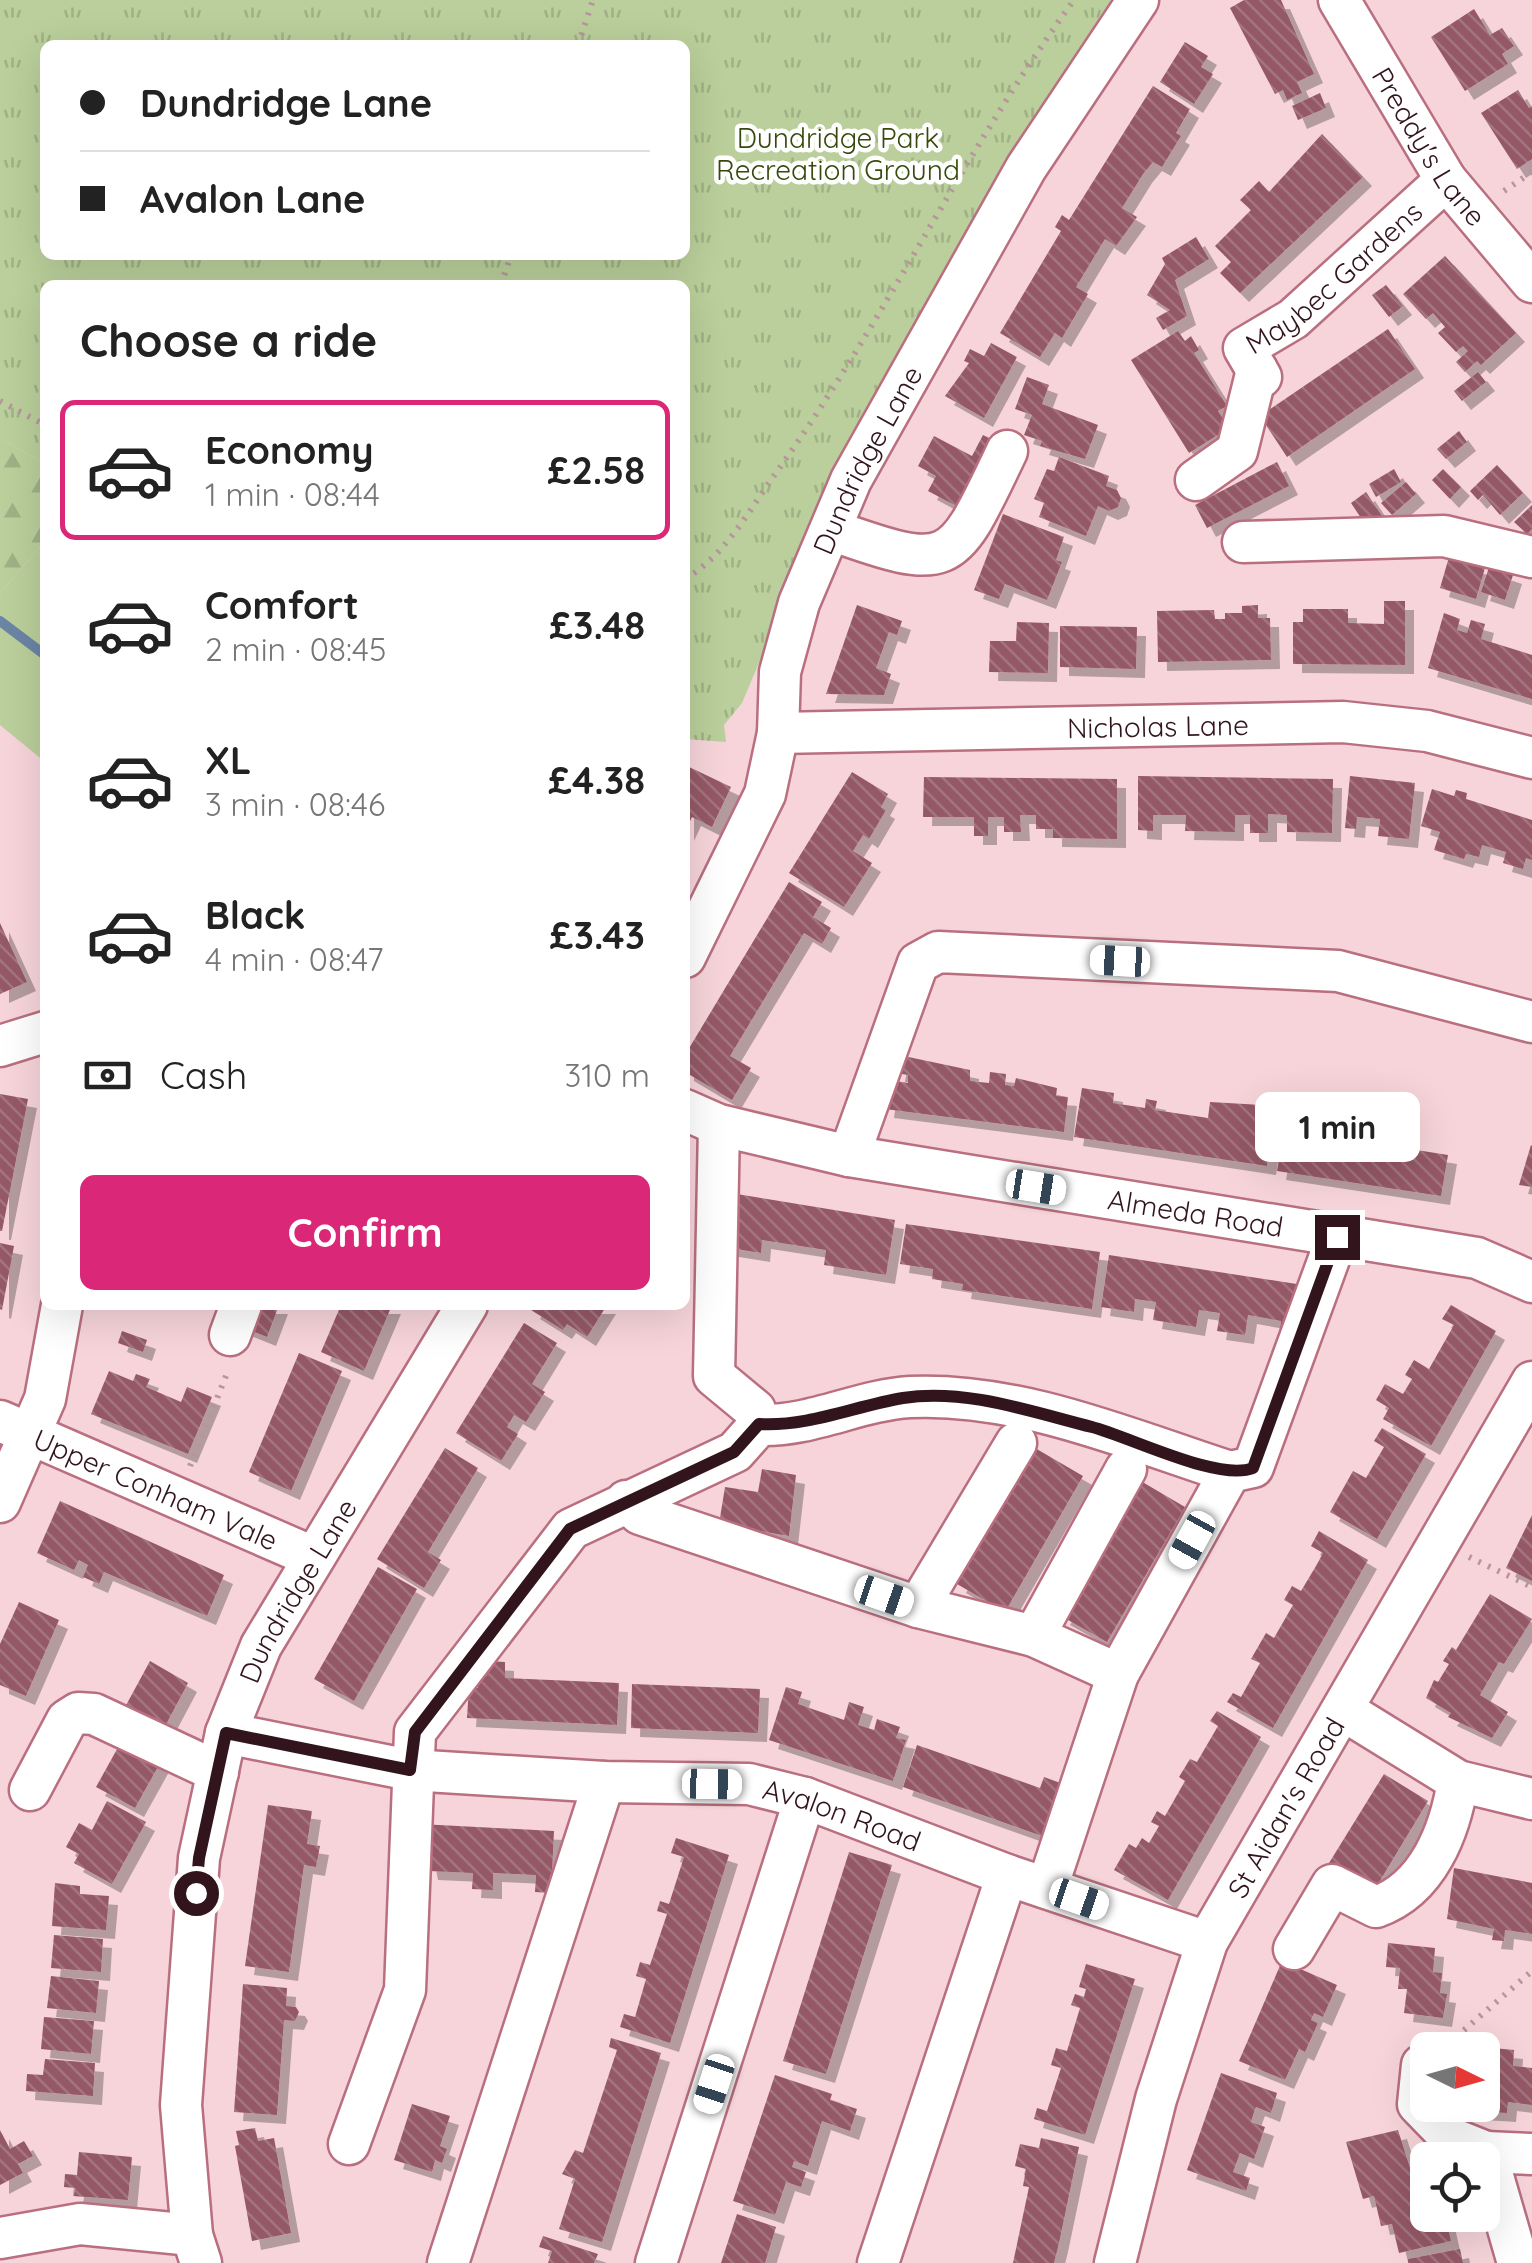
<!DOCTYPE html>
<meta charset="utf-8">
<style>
:root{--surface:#fff;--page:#f6f6f6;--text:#222;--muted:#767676;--line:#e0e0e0;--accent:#db2777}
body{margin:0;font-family:Quicksand,sans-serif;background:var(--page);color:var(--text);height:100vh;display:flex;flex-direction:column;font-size:38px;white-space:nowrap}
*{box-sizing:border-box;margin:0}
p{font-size:32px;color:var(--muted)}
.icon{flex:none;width:55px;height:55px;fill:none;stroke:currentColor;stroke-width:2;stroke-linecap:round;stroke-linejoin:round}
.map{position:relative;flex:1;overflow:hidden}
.details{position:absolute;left:40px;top:280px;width:650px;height:1030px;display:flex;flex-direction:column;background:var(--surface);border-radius:15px;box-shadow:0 10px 40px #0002}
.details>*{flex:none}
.top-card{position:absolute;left:40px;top:40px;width:650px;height:220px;border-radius:15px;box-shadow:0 10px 40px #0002;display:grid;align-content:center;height:220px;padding:0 40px;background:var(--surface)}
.needle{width:65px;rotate:95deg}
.buttons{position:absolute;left:1410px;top:2032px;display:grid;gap:20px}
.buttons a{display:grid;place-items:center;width:90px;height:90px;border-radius:15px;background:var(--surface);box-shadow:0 10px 40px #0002;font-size:50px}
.end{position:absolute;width:45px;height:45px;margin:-22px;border:12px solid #32151c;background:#fff;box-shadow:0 0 0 5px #fff}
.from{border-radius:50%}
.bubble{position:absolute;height:70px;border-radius:15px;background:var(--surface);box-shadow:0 10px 40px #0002;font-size:32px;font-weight:800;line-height:70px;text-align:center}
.car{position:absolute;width:30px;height:60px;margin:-30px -15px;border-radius:12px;box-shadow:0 0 8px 2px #0007;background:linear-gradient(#fff 24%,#345 0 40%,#fff 0 76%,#345 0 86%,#fff 0)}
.top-card b{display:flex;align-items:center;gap:35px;height:95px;font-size:38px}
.top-card b+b{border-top:2px solid var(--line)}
.top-card i{width:25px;height:25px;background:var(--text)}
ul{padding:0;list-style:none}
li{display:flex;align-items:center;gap:30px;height:140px;margin:0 20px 15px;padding:0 20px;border:5px solid transparent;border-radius:15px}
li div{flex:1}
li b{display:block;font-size:38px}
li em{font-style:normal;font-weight:800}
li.active{border-color:var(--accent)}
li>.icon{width:90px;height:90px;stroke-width:1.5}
h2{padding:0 40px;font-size:45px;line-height:120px}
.pay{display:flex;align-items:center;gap:25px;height:110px;padding:0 40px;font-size:38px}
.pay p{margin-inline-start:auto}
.action{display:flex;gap:20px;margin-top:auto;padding:20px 40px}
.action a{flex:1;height:115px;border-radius:15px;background:var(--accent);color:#fff;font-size:40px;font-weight:800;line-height:115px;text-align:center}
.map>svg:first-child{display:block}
.green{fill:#bacf9b}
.forest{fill:url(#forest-firs)}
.park{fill:url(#park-tufts);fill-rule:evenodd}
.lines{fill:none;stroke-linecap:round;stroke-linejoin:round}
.stream{stroke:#6b85a5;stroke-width:10}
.building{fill:url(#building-back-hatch);filter:url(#shadow)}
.minor-casing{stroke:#b96f7f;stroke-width:45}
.path{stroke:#b6959c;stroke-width:6;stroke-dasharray:2.5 8;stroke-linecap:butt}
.minor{stroke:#fff;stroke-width:40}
.route{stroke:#32151c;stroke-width:12}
.labels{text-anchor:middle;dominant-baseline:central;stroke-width:9;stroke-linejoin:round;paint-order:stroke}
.park-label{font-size:28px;fill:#374a0b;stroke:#fff}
.street-label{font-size:28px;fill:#32151c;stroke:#fff}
</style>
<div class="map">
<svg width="1532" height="2263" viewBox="0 0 1532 2263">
<defs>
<pattern id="forest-firs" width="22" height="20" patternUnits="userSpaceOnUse" patternTransform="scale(2.5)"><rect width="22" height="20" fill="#bacf9b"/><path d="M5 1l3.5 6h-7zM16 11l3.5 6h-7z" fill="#a0b185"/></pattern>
<pattern id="park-tufts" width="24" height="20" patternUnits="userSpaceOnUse" patternTransform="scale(2.5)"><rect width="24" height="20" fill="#bacf9b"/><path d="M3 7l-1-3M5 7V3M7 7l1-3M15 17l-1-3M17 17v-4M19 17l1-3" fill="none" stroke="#a0b185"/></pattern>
<pattern id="building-back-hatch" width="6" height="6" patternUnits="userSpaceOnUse" patternTransform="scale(2.5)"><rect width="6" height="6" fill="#955866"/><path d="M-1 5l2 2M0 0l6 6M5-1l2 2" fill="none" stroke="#a27580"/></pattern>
<filter id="shadow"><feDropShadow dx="9" dy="9" stdDeviation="0" flood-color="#0004"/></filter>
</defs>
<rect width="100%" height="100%" fill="#f6d4da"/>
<!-- green -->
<path class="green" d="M45 541V762L0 725V593Z"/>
<!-- forest -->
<path class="forest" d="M0 438 45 464V541L0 593Z"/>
<!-- park -->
<path class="park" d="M0 0H1111L1006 160 828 499 742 703 724 725 726 742 685 739V285H45V464L0 438ZM45 45H685V255H45Z"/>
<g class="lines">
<!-- stream -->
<path class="stream" d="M0 621 45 655"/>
</g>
<!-- building -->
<path class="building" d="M1244 0H1281L1314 74 1297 82 1302 93 1287 100 1283 90 1275 94 1230 8Z
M1474 9 1490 35 1502 28 1514 46 1502 54 1508 64 1465 91 1431 37Z
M1185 42 1208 56 1201 67 1213 74 1194 104 1160 82Z
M1153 86 1190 109 1176 133 1181 136 1162 167 1153 162 1143 174 1122 208 1137 217 1116 246 1105 239 1076 287 1088 294 1062 338 1055 333 1040 357 1000 333 1061 231 1055 227 1062 215 1069 220Z
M1518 90 1529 108 1532 106V159L1517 169 1481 113Z
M1320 93 1326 108 1298 120 1292 106Z
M1322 134 1363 177 1240 293 1220 273 1231 262 1215 246 1251 210 1240 200 1259 181 1269 192Z
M1196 237 1209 259 1175 280 1187 316 1163 330 1156 318 1170 310 1147 295 1165 264 1162 258Z
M1445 256 1516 333 1481 365 1477 361 1465 372 1456 362 1468 351 1463 346 1456 352 1438 333 1445 327 1433 313 1426 319 1403 294Z
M1386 285 1403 306 1389 317 1372 295Z
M1388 329 1415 369 1287 457 1260 416Z
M1178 331 1185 341 1191 336 1199 350 1194 353 1227 406 1218 411 1229 428 1189 453 1131 360Z
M991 343 1017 357 984 418 945 396 969 363 964 361 970 349 984 356Z
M1478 372 1486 382 1462 401 1454 391Z
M1027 377 1049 385 1042 404 1098 425 1085 459 1040 446 1042 441 1024 435 1032 415 1015 409Z
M1459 431 1467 442 1446 459 1437 449Z
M983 435 991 439V451L960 508 928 491 936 476 918 466 934 436 972 456Z
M1059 457 1109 476 1106 486 1117 490 1121 498 1118 507 1109 511 1098 506 1086 536 1039 517 1044 503 1034 499 1047 469 1054 471Z
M1277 462 1289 486 1207 528 1195 505Z
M1497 465 1523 493 1500 515 1483 495 1478 500 1470 491Z
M1394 469 1401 482 1376 497 1369 484Z
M1443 469 1461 487 1450 499 1432 480Z
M1406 482 1416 494 1392 515 1381 503Z
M1366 492 1384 519 1369 530 1351 503Z
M1532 505V529L1527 534 1514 522Z
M1003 514 1064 537 1056 560 1062 562 1047 600 1005 584 999 599 974 590Z
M1449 557 1485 568 1476 599 1440 588Z
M1489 567 1513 575 1505 600 1481 592Z
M1384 601H1405V665L1293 664V622H1303V609H1348V623L1384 624Z
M857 605 902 621 897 635 889 632 876 668 891 674 884 695 826 694Z
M1258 605V618H1270L1271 660 1158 662 1157 611 1214 610 1215 619H1225V613H1242V606Z
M1444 613 1460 619 1457 630 1467 633 1471 620 1485 624 1481 639 1532 655V699L1428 668Z
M1017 622 1049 623 1048 673 989 672 990 641H1016Z
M1060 626 1137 627 1136 669 1060 667Z
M685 765 731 787 712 827 692 817 685 832Z
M852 772 888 794 881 807 886 810 869 839 863 835 853 851 872 863 844 907 789 873Z
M1138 776 1333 779 1332 833 1287 832V815L1268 814V833H1250V815H1235V832L1185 831 1186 815H1153V831L1138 830Z
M1350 776 1415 783 1409 839 1378 836 1380 819 1357 817 1356 829 1345 828Z
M924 777 1117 779V839L1053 838V829H1036V815H1020L1021 832H1004V817H988V836H974V817H923Z
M1432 789 1454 796 1456 790 1467 793 1466 799 1532 820V860L1526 858 1523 869 1503 863 1506 852 1482 845 1479 857 1466 854 1464 859 1434 850 1440 832 1421 826Z
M789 882 822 902 813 917 831 928 822 944 804 933 730 1056 751 1068 732 1100 685 1072V1055Z
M0 923 27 982 0 994Z
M899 1055 970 1070V1081L989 1083 990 1072 1006 1074 1005 1085 1014 1086 1016 1078 1057 1088 1056 1096 1068 1097 1064 1132 885 1109 889 1080 908 1083V1075L896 1073Z
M1082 1088 1114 1093 1113 1103 1145 1108 1146 1099 1157 1101 1155 1110 1208 1118 1210 1102 1262 1105 1261 1112 1275 1115 1267 1166 1074 1137Z
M0 1094 28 1099 2 1231H0Z
M1286 1119 1316 1123 1315 1134 1348 1139 1350 1123 1363 1125 1360 1141 1448 1155 1441 1196 1277 1171Z
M1531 1145 1532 1146V1187L1519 1185Z
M737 1194 895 1220 886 1275 824 1265 826 1250 762 1240 761 1253 724 1247Z
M906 1224 1100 1252 1092 1309 962 1290 963 1284 932 1279 933 1269 900 1264Z
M0 1243 14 1246 2 1310 0 1309Z
M1109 1255 1303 1285 1278 1341 1281 1321 1248 1315 1245 1335 1217 1331 1220 1313 1199 1310 1196 1327 1153 1320 1156 1302 1135 1299 1134 1312 1101 1307Z
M251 1305H279L267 1337 242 1327Z
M341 1305H392L364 1371 321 1352Z
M534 1305H607L587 1337 567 1324 563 1330 531 1310Z
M1451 1305 1496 1331 1431 1446 1383 1419 1389 1408 1376 1400 1385 1384 1403 1394 1412 1379 1405 1375 1414 1360 1429 1369 1454 1325 1442 1319Z
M524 1323 557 1343 532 1384 545 1392 526 1422 514 1415 507 1427 518 1434 501 1461 456 1433Z
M122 1331 147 1340 143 1352 118 1343Z
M299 1353 342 1371 291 1491 249 1472Z
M109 1371 133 1381 136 1374 150 1379 146 1387 181 1402 187 1387 212 1397 188 1454 91 1414Z
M1382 1428 1426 1454 1377 1539 1330 1512 1353 1471 1366 1478 1384 1447 1374 1441Z
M445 1448 478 1468 428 1552 441 1560 424 1588 377 1559Z
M1035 1448 1083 1476 1005 1612 957 1584Z
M762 1469 796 1475 789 1536 719 1524 725 1487 758 1492Z
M1139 1480 1185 1507 1107 1642 1061 1616Z
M60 1501 224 1575 207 1616 104 1572 99 1584 83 1577 88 1565 79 1560 74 1570 37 1553Z
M1532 1515V1581L1506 1568Z
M1319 1531 1368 1560 1273 1728 1227 1702 1233 1693 1241 1697 1260 1663 1251 1659 1266 1633 1274 1638 1293 1605 1284 1600 1292 1586 1301 1591 1316 1566 1323 1553 1311 1546Z
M378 1567 417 1589 354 1701 314 1679Z
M1490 1594 1532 1619 1504 1664 1499 1662 1480 1695 1508 1712 1492 1738 1448 1717 1451 1713 1426 1698 1434 1680 1438 1682 1449 1664 1443 1661 1452 1647 1456 1650Z
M19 1602 59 1620 26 1696 0 1685V1644Z
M150 1661 188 1683 163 1730 124 1709Z
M487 1661 505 1662V1678L619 1683 617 1725 467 1718 469 1687 478 1688V1676H487Z
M632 1684 760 1689 758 1733 631 1728Z
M786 1687 802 1692 798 1704 844 1720 849 1702 864 1707 858 1725 874 1730 877 1719 900 1727 896 1738 906 1740 893 1781 769 1740Z
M1217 1711 1261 1737 1168 1900 1114 1870 1129 1844 1136 1848 1142 1838 1149 1843 1159 1826 1151 1822 1157 1811 1165 1816 1185 1781 1179 1777 1190 1759 1197 1762 1218 1726 1210 1721Z
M121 1742 160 1763 135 1808 96 1787Z
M917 1745 1040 1788 1044 1777 1074 1788 1056 1841 903 1787Z
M1384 1774 1428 1801 1378 1884 1384 1887 1380 1895 1329 1863Z
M107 1801 146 1822 112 1884 74 1863 79 1854 66 1847 79 1823 92 1830Z
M268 1805 312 1811 307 1844 320 1846 316 1867 304 1865 289 1972 245 1966Z
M420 1824 554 1831 551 1893 535 1892 536 1875 493 1873V1890L472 1889 473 1873 429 1871Z
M676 1838 729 1855 670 2043 620 2027 624 2014 635 2017 646 1979 636 1976 640 1962 650 1965 667 1914 657 1911 660 1901 669 1904 684 1857 671 1853Z
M849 1852 892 1865 826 2074 783 2061Z
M1454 1868 1532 1883V1934L1505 1930 1504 1941 1492 1940 1494 1929 1447 1919Z
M55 1883 80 1886V1894L109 1896 106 1930 52 1926Z
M54 1935 103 1939 101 1972 51 1968Z
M1388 1943 1435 1948 1433 1972 1442 1973 1440 1993 1447 1994 1443 2018 1404 2013 1407 1989H1398L1400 1968 1386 1967Z
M1282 1961 1337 1985 1323 2017 1314 2013 1311 2020 1318 2023 1305 2052 1299 2049 1285 2080 1239 2061Z
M1086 1964 1135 1979 1085 2135 1034 2119 1037 2108 1047 2111 1061 2068 1051 2065 1056 2048 1067 2051 1080 2008 1071 2005 1075 1994 1084 1997 1086 1989 1079 1987Z
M51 1976 99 1981 96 2013 47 2008Z
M243 1984 287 1988 286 2006 296 2007 299 2012 295 2021 284 2020 277 2115 234 2112Z
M44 2017 94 2021 91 2054 41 2049Z
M611 2038 661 2053 602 2242 559 2229 575 2179 562 2174 575 2150 583 2153 617 2050 609 2047Z
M1482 2047 1514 2050 1513 2066 1532 2068V2105L1508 2102 1507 2113 1475 2111 1476 2105H1482Z
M45 2059 95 2063 93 2096 26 2091 27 2074 43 2075Z
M1221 2073 1277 2093 1271 2113 1256 2107 1254 2112 1251 2122 1265 2127 1254 2159 1240 2153 1233 2172 1250 2178 1246 2191 1187 2170Z
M775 2075 832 2094 830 2100 857 2109 850 2131 822 2121 808 2166 794 2161 792 2167 806 2172 801 2187 786 2182 775 2215 733 2201Z
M412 2104 450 2116 440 2146 447 2149 442 2163 435 2160 432 2172 394 2160Z
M255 2128 258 2141 274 2138 291 2233 252 2241 235 2146 239 2145 236 2131Z
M0 2130 10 2149 24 2141 33 2156 18 2164 23 2173 0 2185Z
M1398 2130 1416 2187 1426 2184 1428 2215H1445L1451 2241 1399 2253 1392 2224 1381 2226 1374 2196 1363 2199 1346 2142Z
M1041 2138 1079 2147 1059 2243 1054 2263H1013L1029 2187 1023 2186 1026 2169 1015 2166 1020 2144 1039 2148Z
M79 2152 132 2157 128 2200 74 2196 75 2188 64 2187 65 2174 77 2175Z
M737 2214 776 2227 765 2263H721Z
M543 2236 598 2254 594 2263H548L552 2251 539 2247Z
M1460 2249 1463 2263H1408V2259Z"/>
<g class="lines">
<defs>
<g id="minor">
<path id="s1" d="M1339 0 1446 180 1532 282"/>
<path id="s2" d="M1261 377 1244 348 1293 319 1446 180"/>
<path d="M1196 480 1237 451 1257 370"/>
<path d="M831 530C954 574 952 566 1007 451"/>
<path d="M1243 542 1444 536 1532 557"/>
<path id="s3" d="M778 733 1343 722 1427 731 1532 758"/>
<path id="s4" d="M685 957 765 794 778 733 780 672 799 603 851 480 1026 168 1138 0"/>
<path d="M0 1046 45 1032"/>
<path id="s5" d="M685 1110 719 1125 849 1156 1477 1258 1532 1282"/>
<path d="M719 1125 714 1376 755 1410 759 1425"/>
<path d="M849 1156 918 963 938 952 1338 971 1532 1022"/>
<path d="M230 1335 241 1305"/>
<path id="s6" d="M0 1421 313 1557"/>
<path d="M626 1501 640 1514 918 1607 1034 1636 1118 1674"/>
<path d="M0 1502 45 1399 62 1305"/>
<path d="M918 1607 1016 1443"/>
<path d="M1034 1636 1126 1469"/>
<path d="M1343 1710 1458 1781 1532 1799"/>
<path id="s7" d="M226 1733 410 1770 604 1782 749 1784 805 1798 1007 1875 1207 1942"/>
<path d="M30 1790 67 1720 78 1713 94 1714 218 1772"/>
<path d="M1047 1888 1118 1674 1230 1472"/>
<path d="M1294 1949 1332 1885 1376 1907C1428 1889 1450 1831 1458 1781"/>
<path d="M1422 2065 1418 2104 1451 2138 1486 2152 1518 2263"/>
<path d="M349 2144 405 1990 415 1732 571 1529 735 1452 759 1425C811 1427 859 1400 910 1397 1018 1392 1128 1439 1230 1472L1253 1467 1337 1237"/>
<path d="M1486 2152 1532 2154"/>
<path d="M0 2238 80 2224 192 2235"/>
<path id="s8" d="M201 2263 192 2235 181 2105 199 1858 226 1733 261 1646 467 1305"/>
<path d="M448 2263 604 1782"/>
<path d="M656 2263 805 1798"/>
<path d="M878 2263 1007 1875"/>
<path id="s9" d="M1115 2263 1156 2099 1207 1942 1532 1382"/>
</g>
</defs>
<!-- minor casing -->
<use href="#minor" class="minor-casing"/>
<!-- path -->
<path class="path" d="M578 45 593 0
M1504 191 1532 172
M501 285 511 255
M0 401 45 425
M685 579C724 556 747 514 773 477 883 325 963 152 1074 0
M190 1466 228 1371
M1469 1557 1532 1587
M1448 2044 1532 1971"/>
<!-- minor -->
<use href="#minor" class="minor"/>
</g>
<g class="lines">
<!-- route -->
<path class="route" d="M196 1893 199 1858 226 1733 410 1770 415 1732 570 1529 734 1452 759 1424C808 1427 855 1406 903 1398 965 1388 1032 1412 1092 1427 1130 1437 1219 1482 1253 1468L1337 1237"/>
</g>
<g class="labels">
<!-- park labels -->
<g class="park-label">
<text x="838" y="137">Dundridge Park<tspan x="838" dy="32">Recreation Ground</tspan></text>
</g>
<!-- street labels -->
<g class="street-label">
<text stroke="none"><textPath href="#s1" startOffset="172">Preddy's Lane</textPath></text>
<text stroke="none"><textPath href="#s2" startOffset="148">Maybec Gardens</textPath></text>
<text stroke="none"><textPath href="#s4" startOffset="535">Dundridge Lane</textPath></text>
<text stroke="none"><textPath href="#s3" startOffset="380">Nicholas Lane</textPath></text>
<text stroke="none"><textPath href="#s5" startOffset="522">Almeda Road</textPath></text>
<text stroke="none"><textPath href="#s6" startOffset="170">Upper Conham Vale</textPath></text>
<text stroke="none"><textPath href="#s8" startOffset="695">Dundridge Lane</textPath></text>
<text stroke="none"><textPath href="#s9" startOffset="490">St Aidan's Road</textPath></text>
<text stroke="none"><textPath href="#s7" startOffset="625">Avalon Road</textPath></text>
</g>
</g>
</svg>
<div class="buttons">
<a><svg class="needle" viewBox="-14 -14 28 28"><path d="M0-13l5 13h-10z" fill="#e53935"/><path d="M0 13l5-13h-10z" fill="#767676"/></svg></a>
<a><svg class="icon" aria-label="locate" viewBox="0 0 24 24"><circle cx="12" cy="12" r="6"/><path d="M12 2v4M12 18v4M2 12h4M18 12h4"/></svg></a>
</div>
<i class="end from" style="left:196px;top:1893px"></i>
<i class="end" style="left:1337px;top:1237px"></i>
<div class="bubble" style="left:1255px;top:1092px;width:165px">1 min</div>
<i class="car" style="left:1120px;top:961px;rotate:273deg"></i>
<i class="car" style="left:1036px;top:1187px;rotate:99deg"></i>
<i class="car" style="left:1192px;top:1540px;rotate:209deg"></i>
<i class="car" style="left:884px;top:1596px;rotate:109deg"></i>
<i class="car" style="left:712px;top:1784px;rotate:91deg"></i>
<i class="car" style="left:1079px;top:1899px;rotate:109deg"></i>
<i class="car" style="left:714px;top:2084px;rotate:198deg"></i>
<div class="top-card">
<b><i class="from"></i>Dundridge Lane</b>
<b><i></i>Avalon Lane</b>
</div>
<section class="details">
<h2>Choose a ride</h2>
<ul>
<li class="active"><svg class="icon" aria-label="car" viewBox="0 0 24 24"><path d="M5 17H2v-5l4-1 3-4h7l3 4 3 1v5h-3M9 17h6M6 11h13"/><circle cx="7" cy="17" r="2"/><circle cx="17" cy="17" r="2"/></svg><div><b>Economy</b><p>1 min · 08:44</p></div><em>£2.58</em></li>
<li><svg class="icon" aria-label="car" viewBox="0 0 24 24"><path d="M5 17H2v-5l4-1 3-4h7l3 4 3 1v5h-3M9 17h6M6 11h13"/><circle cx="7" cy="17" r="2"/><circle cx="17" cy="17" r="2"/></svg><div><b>Comfort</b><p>2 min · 08:45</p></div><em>£3.48</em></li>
<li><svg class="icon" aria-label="car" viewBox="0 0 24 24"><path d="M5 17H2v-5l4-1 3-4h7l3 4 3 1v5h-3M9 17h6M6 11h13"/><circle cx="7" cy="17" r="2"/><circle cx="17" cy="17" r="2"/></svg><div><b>XL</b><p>3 min · 08:46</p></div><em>£4.38</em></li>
<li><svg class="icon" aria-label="car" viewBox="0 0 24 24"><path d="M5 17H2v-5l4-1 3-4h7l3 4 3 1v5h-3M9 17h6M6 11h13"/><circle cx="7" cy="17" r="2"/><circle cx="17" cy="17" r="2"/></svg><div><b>Black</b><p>4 min · 08:47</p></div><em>£3.43</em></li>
</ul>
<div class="pay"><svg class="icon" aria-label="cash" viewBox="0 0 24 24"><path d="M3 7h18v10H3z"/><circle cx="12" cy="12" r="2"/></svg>Cash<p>310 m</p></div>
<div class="action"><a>Confirm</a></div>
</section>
</div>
